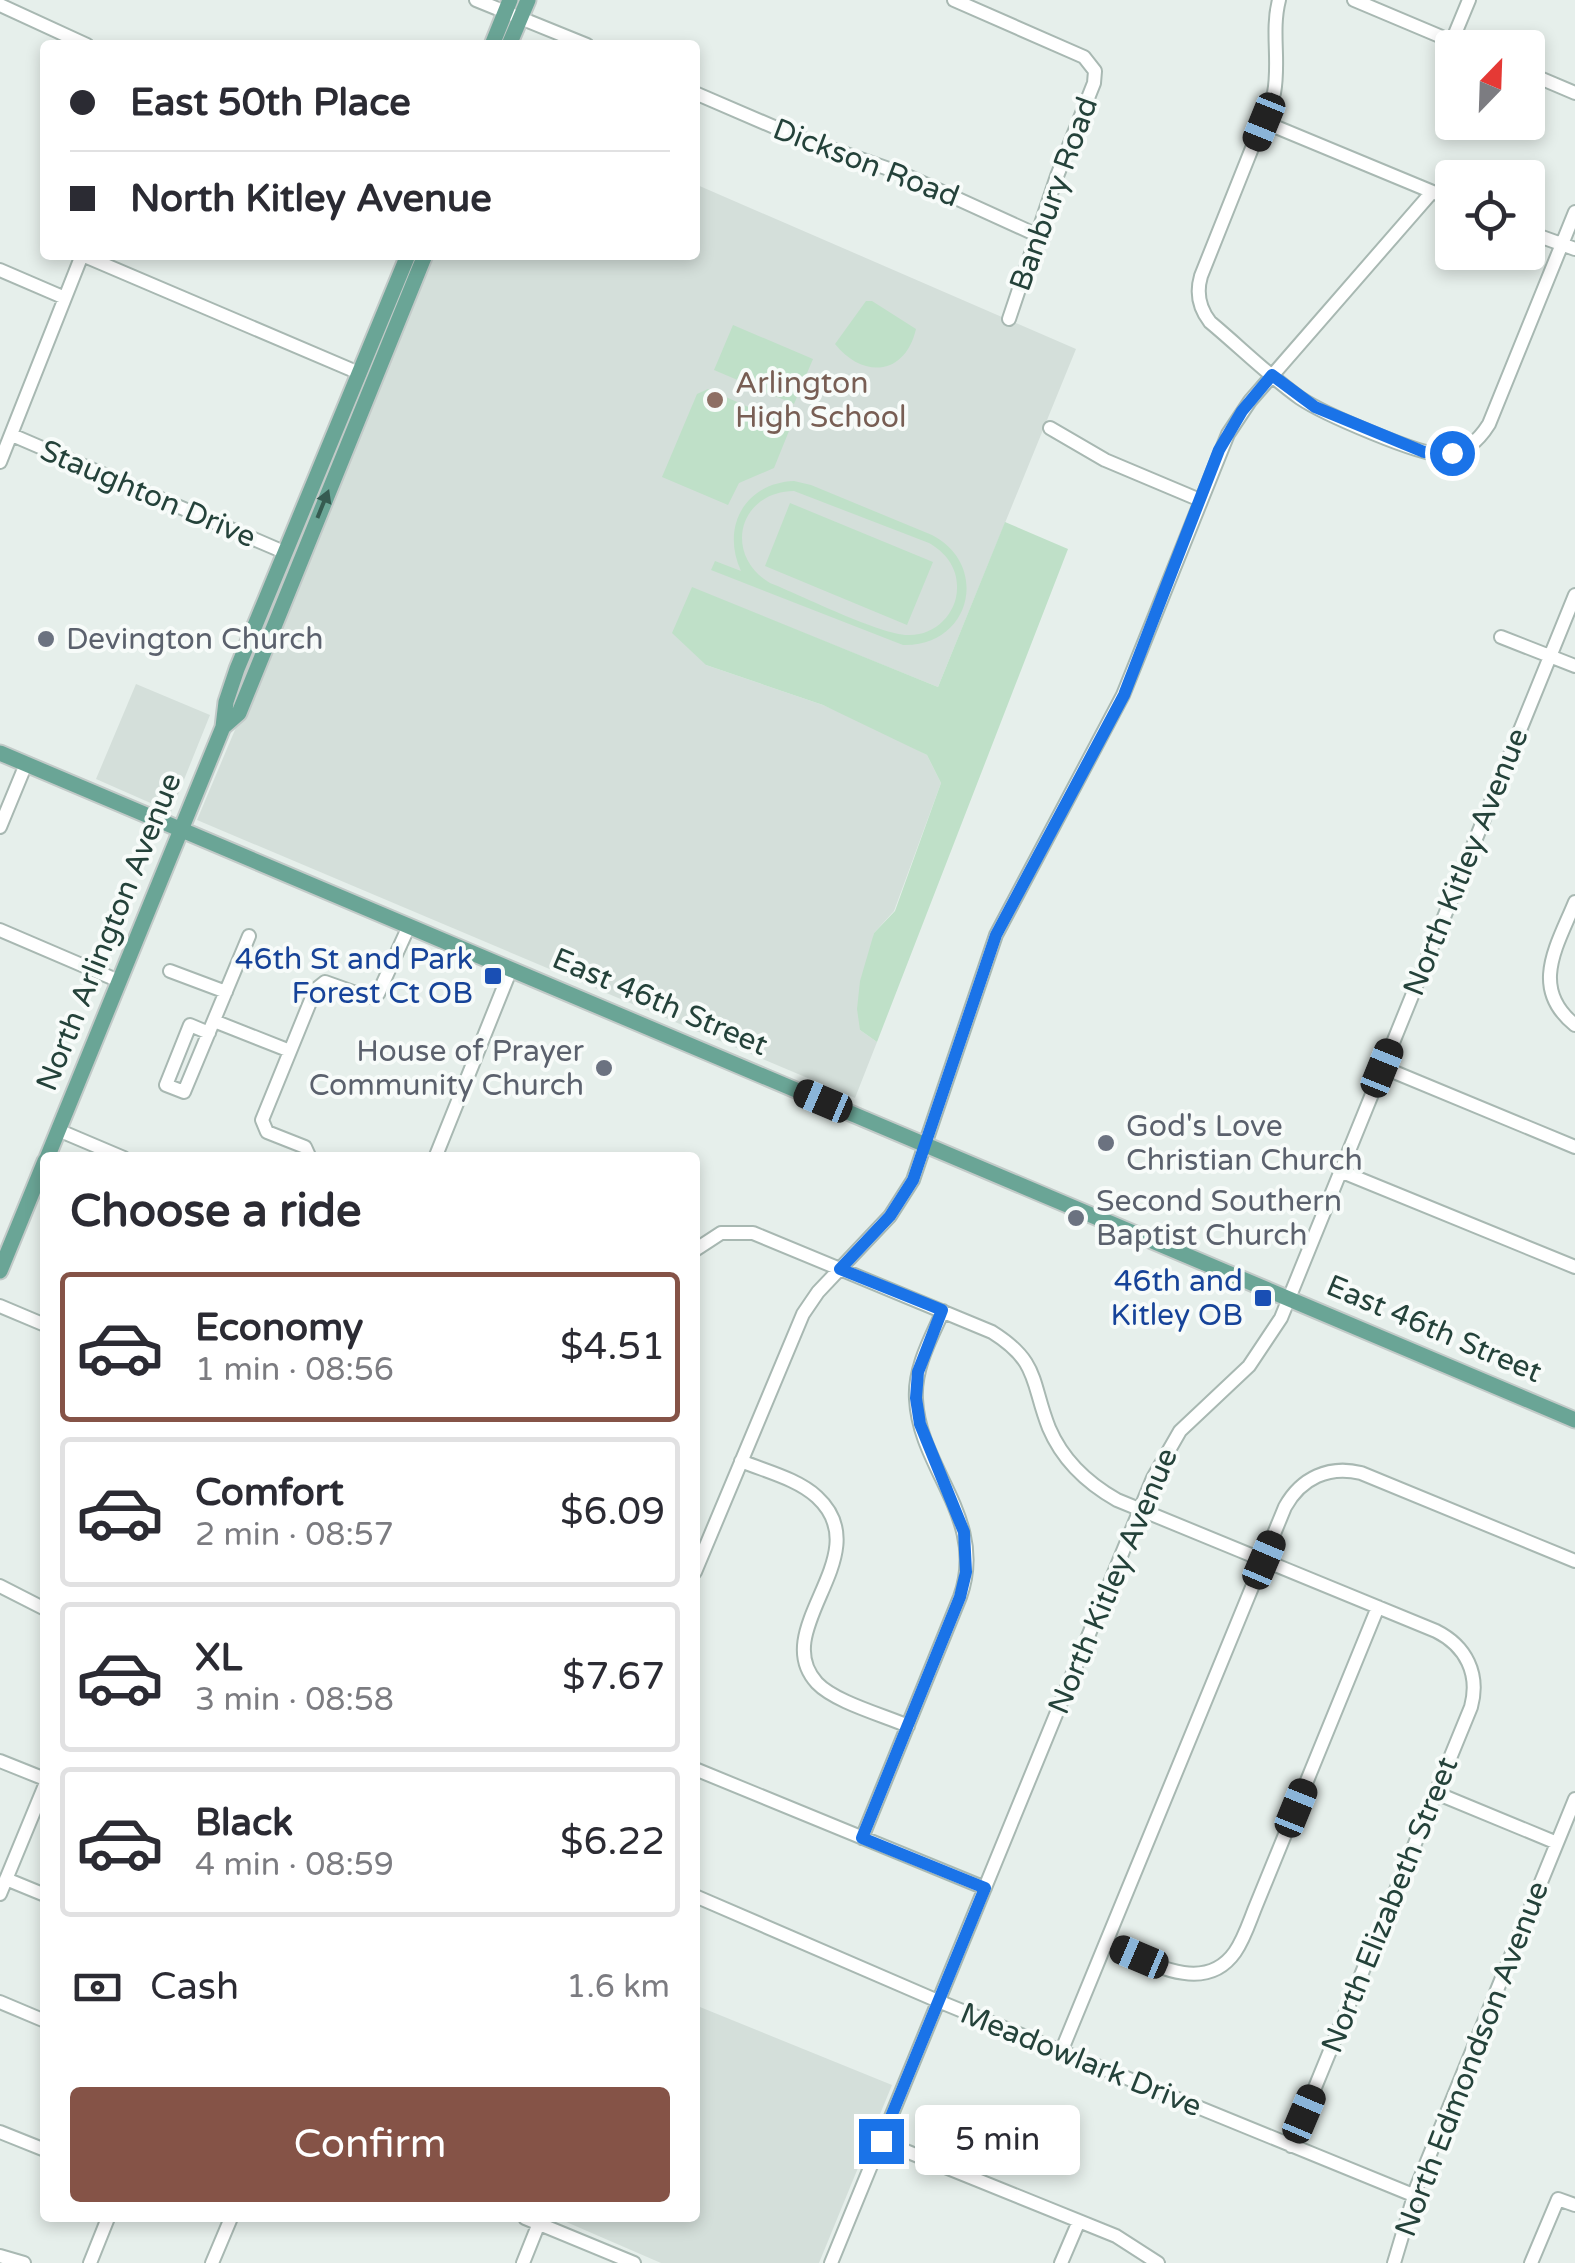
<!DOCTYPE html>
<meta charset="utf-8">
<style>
:root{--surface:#fff;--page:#f7f7f7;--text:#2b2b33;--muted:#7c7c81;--line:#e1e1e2;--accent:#855347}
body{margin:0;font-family:"Varela Round",sans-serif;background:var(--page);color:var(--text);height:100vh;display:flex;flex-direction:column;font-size:38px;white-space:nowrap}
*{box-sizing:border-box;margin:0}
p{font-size:32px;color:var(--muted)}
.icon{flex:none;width:55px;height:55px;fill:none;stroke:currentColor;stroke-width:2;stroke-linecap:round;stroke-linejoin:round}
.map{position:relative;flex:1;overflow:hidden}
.side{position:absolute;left:40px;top:1152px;width:660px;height:1070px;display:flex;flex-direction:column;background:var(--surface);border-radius:10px;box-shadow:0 5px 15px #0003}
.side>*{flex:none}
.top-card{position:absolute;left:40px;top:40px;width:660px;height:220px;border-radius:10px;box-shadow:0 5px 15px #0003;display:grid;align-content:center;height:220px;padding:0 30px;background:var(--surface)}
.needle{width:65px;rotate:23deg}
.fabs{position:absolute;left:1435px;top:30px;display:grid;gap:20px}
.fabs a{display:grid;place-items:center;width:110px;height:110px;border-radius:10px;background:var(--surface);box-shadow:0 5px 15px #0003;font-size:50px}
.end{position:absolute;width:45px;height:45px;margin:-22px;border:12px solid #1a73e8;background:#fff;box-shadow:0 0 0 5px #fff}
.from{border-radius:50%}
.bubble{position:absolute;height:70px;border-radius:10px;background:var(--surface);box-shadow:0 5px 15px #0003;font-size:32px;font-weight:600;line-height:70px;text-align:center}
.car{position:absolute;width:30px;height:60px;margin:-30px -15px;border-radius:12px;box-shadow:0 0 8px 2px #0007;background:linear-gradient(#222 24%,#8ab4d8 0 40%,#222 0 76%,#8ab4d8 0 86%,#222 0)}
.top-card b{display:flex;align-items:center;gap:35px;height:95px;font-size:38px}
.top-card b+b{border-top:2px solid var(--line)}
.top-card i{width:25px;height:25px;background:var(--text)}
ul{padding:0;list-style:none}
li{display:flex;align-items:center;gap:30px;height:150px;margin:0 20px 15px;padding:0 10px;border:5px solid var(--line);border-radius:10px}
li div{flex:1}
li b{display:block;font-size:38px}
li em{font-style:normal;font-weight:600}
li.on{border-color:var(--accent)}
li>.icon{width:90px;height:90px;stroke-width:1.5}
h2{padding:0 30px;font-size:45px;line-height:120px}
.pay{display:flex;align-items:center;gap:25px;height:110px;padding:0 30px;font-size:38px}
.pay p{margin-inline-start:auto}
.action{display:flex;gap:20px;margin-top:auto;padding:20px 30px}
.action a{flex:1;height:115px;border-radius:10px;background:var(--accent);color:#fff;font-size:40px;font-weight:600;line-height:115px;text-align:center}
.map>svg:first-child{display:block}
.built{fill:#d4dfda}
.green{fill:#bfe0c8;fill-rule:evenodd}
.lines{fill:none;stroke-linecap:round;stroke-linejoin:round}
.minor-casing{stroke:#a8b8b2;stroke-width:16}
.major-casing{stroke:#c2cac8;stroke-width:19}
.minor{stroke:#fff;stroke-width:12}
.major{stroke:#6aa596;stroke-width:15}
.oneway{fill:#365b51}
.route{stroke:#1a73e8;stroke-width:12}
.education-dot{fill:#8d6e63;stroke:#f7fbf9;stroke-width:4}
.worship-dot{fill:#6b7280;stroke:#f7fbf9;stroke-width:4}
.transit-dot{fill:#1a4fb4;stroke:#f7fbf9;stroke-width:4}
.labels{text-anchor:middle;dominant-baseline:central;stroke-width:8;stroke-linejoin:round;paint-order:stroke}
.street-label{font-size:30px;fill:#24423a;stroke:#f7fbf9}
.education-label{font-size:30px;fill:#785e54;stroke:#f7fbf9;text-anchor:start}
.worship-label{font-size:30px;fill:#5b616d;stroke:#f7fbf9;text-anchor:start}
.transit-label{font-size:30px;fill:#164399;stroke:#f7fbf9;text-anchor:end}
</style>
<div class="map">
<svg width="1575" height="2263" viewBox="0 0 1575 2263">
<rect width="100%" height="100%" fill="#e6efeb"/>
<!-- built -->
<path class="built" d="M695 184 1076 349 938 687 692 588 706 665 823 705 870 725 927 755 941 783 894 911 874 933 860 1030 877 1042 855 1098 197 820 435 255H695Z
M136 684 210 715 171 812 96 779Z
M695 2005 892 2085 819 2263H661L557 2218H695Z"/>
<!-- green -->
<path class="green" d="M866 301H872L916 329C905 376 863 379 835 344Z
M733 325 813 359 794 404 714 370Z
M708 389 791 426 774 468 739 483 728 505 662 477 697 394Z
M794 481 811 485 932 535C991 566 970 647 903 645L711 570 715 561 741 571C721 528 744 483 794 481ZM794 491 929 543C945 552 957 567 957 586 958 613 935 636 908 635 880 635 801 595 770 583 723 555 738 492 794 491Z
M790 503 933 562 907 625 765 566Z
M1005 522 1068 549 877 1042 860 1030 857 1009 860 981 874 933 895 911 941 783 927 755 823 705 706 665 672 633 692 587 938 687Z"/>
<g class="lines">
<defs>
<path id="minor" d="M476 0 587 45
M954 0 1084 57 1095 71 1094 83 1057 176 1009 319
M1279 0C1271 31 1280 62 1274 93L1201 276C1196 293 1199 308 1210 322 1240 347 1269 376 1300 398 1322 413 1422 457 1446 455 1465 453 1479 440 1489 424L1575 212
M1354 0 1468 48
M0 5 87 45
M1452 41 1469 0
M1528 73 1575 93
M695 93 795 136 903 174 1037 235
M1264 122 1452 200
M1528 232 1575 249
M0 270 65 298
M1050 428 1105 460 1200 500
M12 435 284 552
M0 462 82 255 359 373
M1501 637 1575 666
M0 827 26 764
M1575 902C1557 946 1529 988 1575 1025
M0 930 119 981
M170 971 226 992
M214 1021 290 1051
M209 1033 190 1025 166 1085 184 1092 249 936
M1382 1067 1575 1147
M58 1130 124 1158
M310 1158 305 1147 267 1132 262 1120 315 990 325 982 367 997 378 994 409 926
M435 1158 511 969
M1340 1171 1575 1267
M695 1250 721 1233H753L992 1332C1040 1362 1031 1383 1049 1428 1063 1461 1087 1483 1117 1500L1436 1631C1466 1646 1480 1674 1471 1707L1291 2146
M0 1306 45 1325
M741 1461C765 1471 798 1479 817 1497 880 1555 767 1629 817 1683 835 1702 883 1715 908 1726
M695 1572 803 1314 818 1292 890 1216 913 1180 996 935 1123 695 1228 434 1250 401 1432 192
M0 1586 45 1609
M0 1761 45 1779
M695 1769 985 1888
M1436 1793 1557 1843
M862 1838 960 1597C988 1519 919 1469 916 1399 914 1368 931 1338 943 1311
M6 1879 45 1895
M0 1894 45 1785
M695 1896 938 2001 1413 2195
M1106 1943C1144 1959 1203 1998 1235 1952 1244 1939 1249 1923 1255 1908L1378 1607
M0 2002 45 2021
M1061 2052 1285 1507C1301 1478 1329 1465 1361 1473L1575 1561
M0 2132 45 2150
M881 2141 1116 2236 1158 2263
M525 2218 634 2263
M0 2256 24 2263
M90 2263 108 2218
M212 2263 231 2218
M523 2263 539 2223
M831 2263 1153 1478 1180 1431 1249 1366 1281 1318 1575 595
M1061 2263 1079 2221
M1394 2263 1417 2186 1575 1799
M1531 2263 1558 2199 1575 2205"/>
<path id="major" d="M492 45 510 0
M509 45 528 0
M223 727 239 713 425 255
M0 753 1575 1420
M47 1158 223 727 226 702 237 669 408 255
M0 1271 45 1161"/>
</defs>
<!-- minor casing -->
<use href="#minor" class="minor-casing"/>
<!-- major casing -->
<use href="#major" class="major-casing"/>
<!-- minor -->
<use href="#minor" class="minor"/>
<!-- major -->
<use href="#major" class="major"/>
</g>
<!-- one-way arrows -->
<defs><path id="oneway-solid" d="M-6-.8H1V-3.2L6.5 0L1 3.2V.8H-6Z" transform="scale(2.5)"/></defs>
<use class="oneway" href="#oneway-solid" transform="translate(323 504) rotate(-68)"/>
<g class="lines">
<!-- route -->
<path class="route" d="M881 2141 985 1888 862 1838 960 1597 966 1572 964 1532 920 1424 916 1398 918 1372 942 1310 840 1269 890 1216 913 1180 996 935 1124 695 1219 450 1242 411 1272 375 1315 407 1424 452 1452 453"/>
</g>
<!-- markers -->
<circle class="education-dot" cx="715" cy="400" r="10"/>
<g class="worship-dot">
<circle cx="46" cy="639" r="10"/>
<circle cx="604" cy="1068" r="10"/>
<circle cx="1106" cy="1143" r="10"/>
<circle cx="1076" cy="1218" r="10"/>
</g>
<g class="transit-dot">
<rect x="483" y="966" width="20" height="20" rx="5"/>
<rect x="1253" y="1288" width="20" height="20" rx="5"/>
</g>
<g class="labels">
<!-- street labels -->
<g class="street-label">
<text transform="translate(866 163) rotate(21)">Dickson Road</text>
<text transform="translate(1054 194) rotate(-70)">Banbury Road</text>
<text transform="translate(148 494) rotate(23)">Staughton Drive</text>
<text transform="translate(1466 862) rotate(-68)">North Kitley Avenue</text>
<text transform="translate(109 932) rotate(-68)">North Arlington Avenue</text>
<text transform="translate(660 1002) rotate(23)">East 46th Street</text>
<text transform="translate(1434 1329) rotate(23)">East 46th Street</text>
<text transform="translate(1113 1581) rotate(-67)">North Kitley Avenue</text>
<text transform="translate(1390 1905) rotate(-68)">North Elizabeth Street</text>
<text transform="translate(1472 2059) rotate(-69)">North Edmondson Avenue</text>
<text transform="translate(1081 2060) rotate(22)">Meadowlark Drive</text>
</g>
<!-- education labels -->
<g class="education-label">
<text x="735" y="383">Arlington<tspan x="735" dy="34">High School</tspan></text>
</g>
<!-- worship labels -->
<g class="worship-label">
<text x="66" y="639">Devington Church</text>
<text x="584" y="1051" text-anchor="end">House of Prayer<tspan x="584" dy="34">Community Church</tspan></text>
<text x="1126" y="1126">God's Love<tspan x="1126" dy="34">Christian Church</tspan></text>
<text x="1096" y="1201">Second Southern<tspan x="1096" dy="34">Baptist Church</tspan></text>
</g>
<!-- transit labels -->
<g class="transit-label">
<text x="473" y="959">46th St and Park<tspan x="473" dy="34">Forest Ct OB</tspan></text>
<text x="1243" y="1281">46th and<tspan x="1243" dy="34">Kitley OB</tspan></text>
</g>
</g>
</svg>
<div class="fabs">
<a><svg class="needle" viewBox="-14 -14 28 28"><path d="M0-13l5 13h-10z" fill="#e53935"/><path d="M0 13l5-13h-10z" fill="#7c7c81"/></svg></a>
<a><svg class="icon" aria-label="locate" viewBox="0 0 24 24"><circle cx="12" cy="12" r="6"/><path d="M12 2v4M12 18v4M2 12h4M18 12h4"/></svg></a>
</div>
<i class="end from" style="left:1452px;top:453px"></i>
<i class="end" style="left:881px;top:2141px"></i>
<div class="bubble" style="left:915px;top:2105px;width:165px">5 min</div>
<i class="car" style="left:1264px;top:122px;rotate:202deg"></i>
<i class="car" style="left:1382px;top:1068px;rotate:22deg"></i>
<i class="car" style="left:823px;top:1101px;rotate:293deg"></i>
<i class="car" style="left:1264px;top:1560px;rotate:23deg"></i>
<i class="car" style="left:1296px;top:1808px;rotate:22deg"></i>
<i class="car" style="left:1139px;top:1957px;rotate:293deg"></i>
<i class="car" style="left:1304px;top:2114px;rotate:23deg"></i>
<div class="top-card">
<b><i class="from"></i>East 50th Place</b>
<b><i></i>North Kitley Avenue</b>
</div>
<section class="side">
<h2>Choose a ride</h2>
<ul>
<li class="on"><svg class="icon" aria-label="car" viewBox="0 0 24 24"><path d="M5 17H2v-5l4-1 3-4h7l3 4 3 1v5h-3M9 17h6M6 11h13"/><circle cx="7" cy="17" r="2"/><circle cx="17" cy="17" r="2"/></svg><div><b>Economy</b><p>1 min · 08:56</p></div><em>$4.51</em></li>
<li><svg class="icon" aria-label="car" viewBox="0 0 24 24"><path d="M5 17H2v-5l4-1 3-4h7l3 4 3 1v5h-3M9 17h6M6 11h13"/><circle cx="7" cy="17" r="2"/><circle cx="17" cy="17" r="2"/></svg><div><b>Comfort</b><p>2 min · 08:57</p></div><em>$6.09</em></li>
<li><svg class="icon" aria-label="car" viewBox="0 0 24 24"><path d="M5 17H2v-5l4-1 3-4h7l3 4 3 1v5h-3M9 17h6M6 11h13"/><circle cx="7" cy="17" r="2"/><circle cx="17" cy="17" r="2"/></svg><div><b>XL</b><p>3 min · 08:58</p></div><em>$7.67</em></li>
<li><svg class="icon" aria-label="car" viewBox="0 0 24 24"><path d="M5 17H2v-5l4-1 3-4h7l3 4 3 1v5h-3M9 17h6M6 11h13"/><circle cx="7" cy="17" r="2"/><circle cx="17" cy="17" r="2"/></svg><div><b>Black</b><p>4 min · 08:59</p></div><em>$6.22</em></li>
</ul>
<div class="pay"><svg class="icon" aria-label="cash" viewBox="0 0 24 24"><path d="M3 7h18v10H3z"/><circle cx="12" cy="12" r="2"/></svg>Cash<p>1.6 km</p></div>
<div class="action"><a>Confirm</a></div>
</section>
</div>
